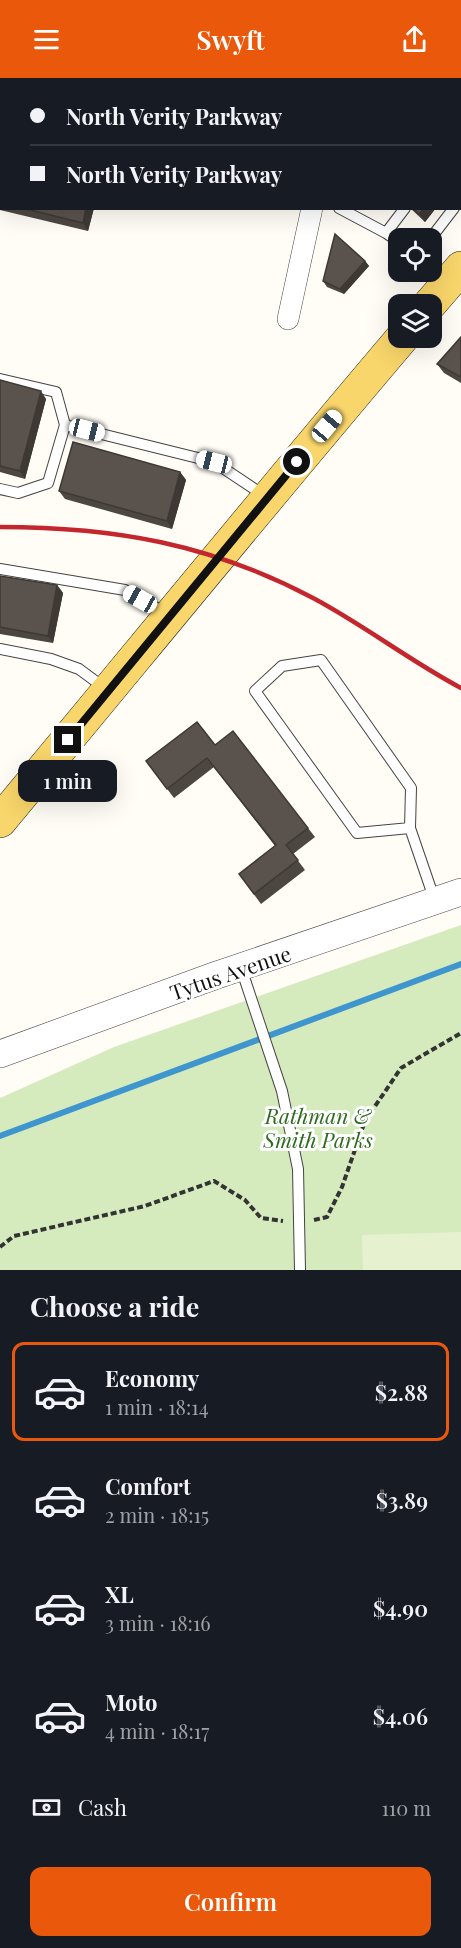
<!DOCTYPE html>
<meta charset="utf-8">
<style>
:root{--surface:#171b24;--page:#242831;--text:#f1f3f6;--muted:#9ea1a6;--line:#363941;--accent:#ea580c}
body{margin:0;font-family:"Playfair Display",serif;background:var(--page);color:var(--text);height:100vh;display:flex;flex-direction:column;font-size:22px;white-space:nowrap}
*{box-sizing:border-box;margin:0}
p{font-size:20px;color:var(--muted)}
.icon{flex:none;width:33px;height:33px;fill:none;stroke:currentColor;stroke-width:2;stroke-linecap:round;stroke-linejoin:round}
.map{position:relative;height:1192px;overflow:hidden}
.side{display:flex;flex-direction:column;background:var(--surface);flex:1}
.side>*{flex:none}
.top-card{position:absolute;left:0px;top:0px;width:462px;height:132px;box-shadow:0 6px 24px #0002;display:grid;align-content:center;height:132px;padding:0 30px;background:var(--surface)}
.controls{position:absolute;left:388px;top:150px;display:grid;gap:12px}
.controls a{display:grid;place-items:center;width:54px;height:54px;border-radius:12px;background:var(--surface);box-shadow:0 6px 24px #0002;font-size:30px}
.end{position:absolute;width:27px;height:27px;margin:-14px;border:8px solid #111;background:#fff;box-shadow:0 0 0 3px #fff}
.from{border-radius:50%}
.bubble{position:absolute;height:42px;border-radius:12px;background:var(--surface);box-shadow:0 6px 24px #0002;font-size:20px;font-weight:600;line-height:42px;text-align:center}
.car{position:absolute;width:18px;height:36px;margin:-18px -9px;border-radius:8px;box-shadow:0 0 4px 2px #0007;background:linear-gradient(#fff 24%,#345 0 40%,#fff 0 76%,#345 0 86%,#fff 0)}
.top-card b{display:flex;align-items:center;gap:21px;height:57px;font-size:22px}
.top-card b+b{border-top:2px solid var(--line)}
.top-card i{width:15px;height:15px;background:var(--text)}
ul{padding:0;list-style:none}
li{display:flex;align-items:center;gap:18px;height:99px;margin:0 12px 9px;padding:0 18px;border:3px solid transparent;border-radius:12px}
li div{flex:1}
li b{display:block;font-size:22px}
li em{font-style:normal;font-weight:600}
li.active{border-color:var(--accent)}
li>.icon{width:54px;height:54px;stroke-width:1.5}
h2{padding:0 30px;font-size:27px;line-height:72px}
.pay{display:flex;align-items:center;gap:15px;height:66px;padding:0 30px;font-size:22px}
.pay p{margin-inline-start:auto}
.primary-button{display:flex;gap:12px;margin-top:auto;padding:12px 30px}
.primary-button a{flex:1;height:69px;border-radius:12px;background:var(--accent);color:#fff;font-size:24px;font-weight:600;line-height:69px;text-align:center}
header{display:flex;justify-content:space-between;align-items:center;height:78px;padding:0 30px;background:var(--accent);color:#fff;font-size:27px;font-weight:600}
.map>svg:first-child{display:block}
.green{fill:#d5ebbd}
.pitch{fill:#e6f2cf}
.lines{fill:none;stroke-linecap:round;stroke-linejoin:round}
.stream{stroke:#3f96cf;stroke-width:6}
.service-casing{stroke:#444;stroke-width:12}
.minor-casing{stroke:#444;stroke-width:22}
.tertiary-casing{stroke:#444;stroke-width:28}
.primary-casing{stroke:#222;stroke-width:34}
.path{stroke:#333;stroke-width:4;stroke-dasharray:6 3;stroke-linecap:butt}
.service{stroke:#fff;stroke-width:10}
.minor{stroke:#fff;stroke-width:21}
.tertiary{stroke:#fff;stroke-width:27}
.primary{stroke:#f9d66b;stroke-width:33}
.rail{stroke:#c4262e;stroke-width:4.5}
.wall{fill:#4d4742}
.shaded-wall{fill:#3f3936}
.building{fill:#5a524d;stroke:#3f3936;stroke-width:1.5}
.route{stroke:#111;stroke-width:8}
.labels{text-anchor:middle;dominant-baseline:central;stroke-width:6;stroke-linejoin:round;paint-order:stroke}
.street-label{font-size:21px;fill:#111;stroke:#fff}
.park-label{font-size:21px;font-style:italic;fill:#2f6b1f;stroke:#fff}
</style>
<header><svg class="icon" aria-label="menu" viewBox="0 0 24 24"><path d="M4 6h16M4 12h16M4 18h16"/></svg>Swyft<svg class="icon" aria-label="share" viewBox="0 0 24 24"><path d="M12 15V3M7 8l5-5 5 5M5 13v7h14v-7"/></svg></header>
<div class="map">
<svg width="461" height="1192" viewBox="0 0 461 1192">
<rect width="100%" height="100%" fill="#fffdf5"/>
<!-- green -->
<path class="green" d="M461 847V1192H0V1020L114 969Z"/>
<!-- pitch -->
<path class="pitch" d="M461 1154V1192H363L362 1157Z"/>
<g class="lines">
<!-- stream -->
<path class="stream" d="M0 1058 461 886"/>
<defs>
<path id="service" d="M168 2 169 0
M460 78H461
M460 120 461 119
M339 130 386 155
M431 160 454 130
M399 164 386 155 405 130
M432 187 449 199
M0 301 56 314 65 347 214 384 265 418
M0 411 18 415 48 405 65 347
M0 491 125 512 167 536
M0 571 51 581 79 591 106 611
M410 750 357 755 255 613 282 588 321 582 411 710 410 750 435 823
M241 890 282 1013 298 1091 300 1192"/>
<path id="minor" d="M340 2V0
M288 241 312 130"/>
<path id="tertiary" d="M0 976 214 898 461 814"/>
<path id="primary" d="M430 226 461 190
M0 743C134 582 266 420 402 260"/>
</defs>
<!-- service casing -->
<use href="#service" class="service-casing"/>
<!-- minor casing -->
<use href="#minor" class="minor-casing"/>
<!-- tertiary casing -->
<use href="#tertiary" class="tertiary-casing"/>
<!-- primary casing -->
<use href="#primary" class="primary-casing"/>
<!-- path -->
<path class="path" d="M314 1142 327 1139 342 1109 365 1043 401 990 461 955
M0 1169 14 1158 145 1128 214 1103 245 1122 261 1140 283 1143"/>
<!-- service -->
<use href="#service" class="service"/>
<!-- minor -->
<use href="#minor" class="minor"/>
<!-- tertiary -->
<use href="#tertiary" class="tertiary"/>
<!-- primary -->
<use href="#primary" class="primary"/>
<!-- rail -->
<path class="rail" d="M0 449C114 449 211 466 313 520 364 547 410 583 461 610"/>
</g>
<!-- wall -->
<path class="wall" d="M2 91V130H94L88 153 0 132V98Z
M410 130H436L425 144Z
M365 183 369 188 344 216 327 209 323 203Z
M461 259V305L444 295 437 286Z
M0 302 46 321 25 401 0 394Z
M180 394 186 402 172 451 65 421 59 413Z
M0 498 57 507 63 515 53 565 0 556Z
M215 667 308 750 315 759 293 776 305 792 261 826 239 796 275 768 214 689 174 720 146 683Z"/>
<!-- shaded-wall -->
<path class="shaded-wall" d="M86 130H94L88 153 83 145Z
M424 130H436L425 144 419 136Z
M365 183 369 188 344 216 340 211Z
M41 313 46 321 25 401 20 393Z
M180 394 186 402 172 451 167 443Z
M57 507 63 515 53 565 48 558Z"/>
<!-- building -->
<path class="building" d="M29 0H152V2H29Z
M427 0H461V40L460 2H426Z
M2 91V126L0 125V98Z
M22 130H86L83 145Z
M413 130H424L419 136Z
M335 156 365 183 340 211 323 203Z
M461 259V299L437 286Z
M0 302 41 313 20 393 0 388Z
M73 364 180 394 167 443 59 413Z
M0 498 57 507 48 558 0 549Z
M197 644 215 667 233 653 308 750 286 767 298 782 254 816 239 796 276 767 207 680 167 711 146 683Z"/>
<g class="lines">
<!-- route -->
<path class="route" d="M68 662 297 384"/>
</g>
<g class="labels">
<!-- street labels -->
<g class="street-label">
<text transform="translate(230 894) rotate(-19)">Tytus Avenue</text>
</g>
<!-- park labels -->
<g class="park-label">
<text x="318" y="1037">Rathman &amp;<tspan x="318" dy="24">Smith Parks</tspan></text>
</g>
</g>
</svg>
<div class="controls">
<a><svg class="icon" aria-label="locate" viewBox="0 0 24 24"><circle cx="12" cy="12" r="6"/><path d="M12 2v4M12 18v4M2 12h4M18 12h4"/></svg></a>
<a><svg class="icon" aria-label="layers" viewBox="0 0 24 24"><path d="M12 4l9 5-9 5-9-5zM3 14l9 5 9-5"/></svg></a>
</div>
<i class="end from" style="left:297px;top:384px"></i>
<i class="end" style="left:68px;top:662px"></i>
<div class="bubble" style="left:18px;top:682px;width:99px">1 min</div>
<i class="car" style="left:327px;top:348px;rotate:40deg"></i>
<i class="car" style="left:87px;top:352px;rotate:104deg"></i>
<i class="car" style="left:214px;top:384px;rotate:284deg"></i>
<i class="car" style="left:140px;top:521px;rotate:299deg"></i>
<div class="top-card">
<b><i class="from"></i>North Verity Parkway</b>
<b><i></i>North Verity Parkway</b>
</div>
</div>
<section class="side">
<h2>Choose a ride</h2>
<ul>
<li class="active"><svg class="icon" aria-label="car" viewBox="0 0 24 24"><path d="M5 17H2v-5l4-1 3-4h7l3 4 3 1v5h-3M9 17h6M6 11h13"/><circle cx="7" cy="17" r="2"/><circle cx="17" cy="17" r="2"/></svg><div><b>Economy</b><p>1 min · 18:14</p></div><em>$2.88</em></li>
<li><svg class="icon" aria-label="car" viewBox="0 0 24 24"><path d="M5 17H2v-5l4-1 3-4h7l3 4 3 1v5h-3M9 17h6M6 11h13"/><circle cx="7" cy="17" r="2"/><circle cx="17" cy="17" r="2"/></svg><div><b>Comfort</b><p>2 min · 18:15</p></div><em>$3.89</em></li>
<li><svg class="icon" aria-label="car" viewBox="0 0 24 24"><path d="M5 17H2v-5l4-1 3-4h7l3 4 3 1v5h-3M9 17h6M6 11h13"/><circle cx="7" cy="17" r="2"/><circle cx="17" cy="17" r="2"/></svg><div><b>XL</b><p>3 min · 18:16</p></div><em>$4.90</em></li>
<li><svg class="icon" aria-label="car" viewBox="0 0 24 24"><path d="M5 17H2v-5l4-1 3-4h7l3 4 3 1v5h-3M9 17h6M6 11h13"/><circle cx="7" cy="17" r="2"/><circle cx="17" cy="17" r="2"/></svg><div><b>Moto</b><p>4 min · 18:17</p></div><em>$4.06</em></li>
</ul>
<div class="pay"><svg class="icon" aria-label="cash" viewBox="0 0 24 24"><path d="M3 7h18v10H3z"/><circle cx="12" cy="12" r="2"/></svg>Cash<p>110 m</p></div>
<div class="primary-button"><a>Confirm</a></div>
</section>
